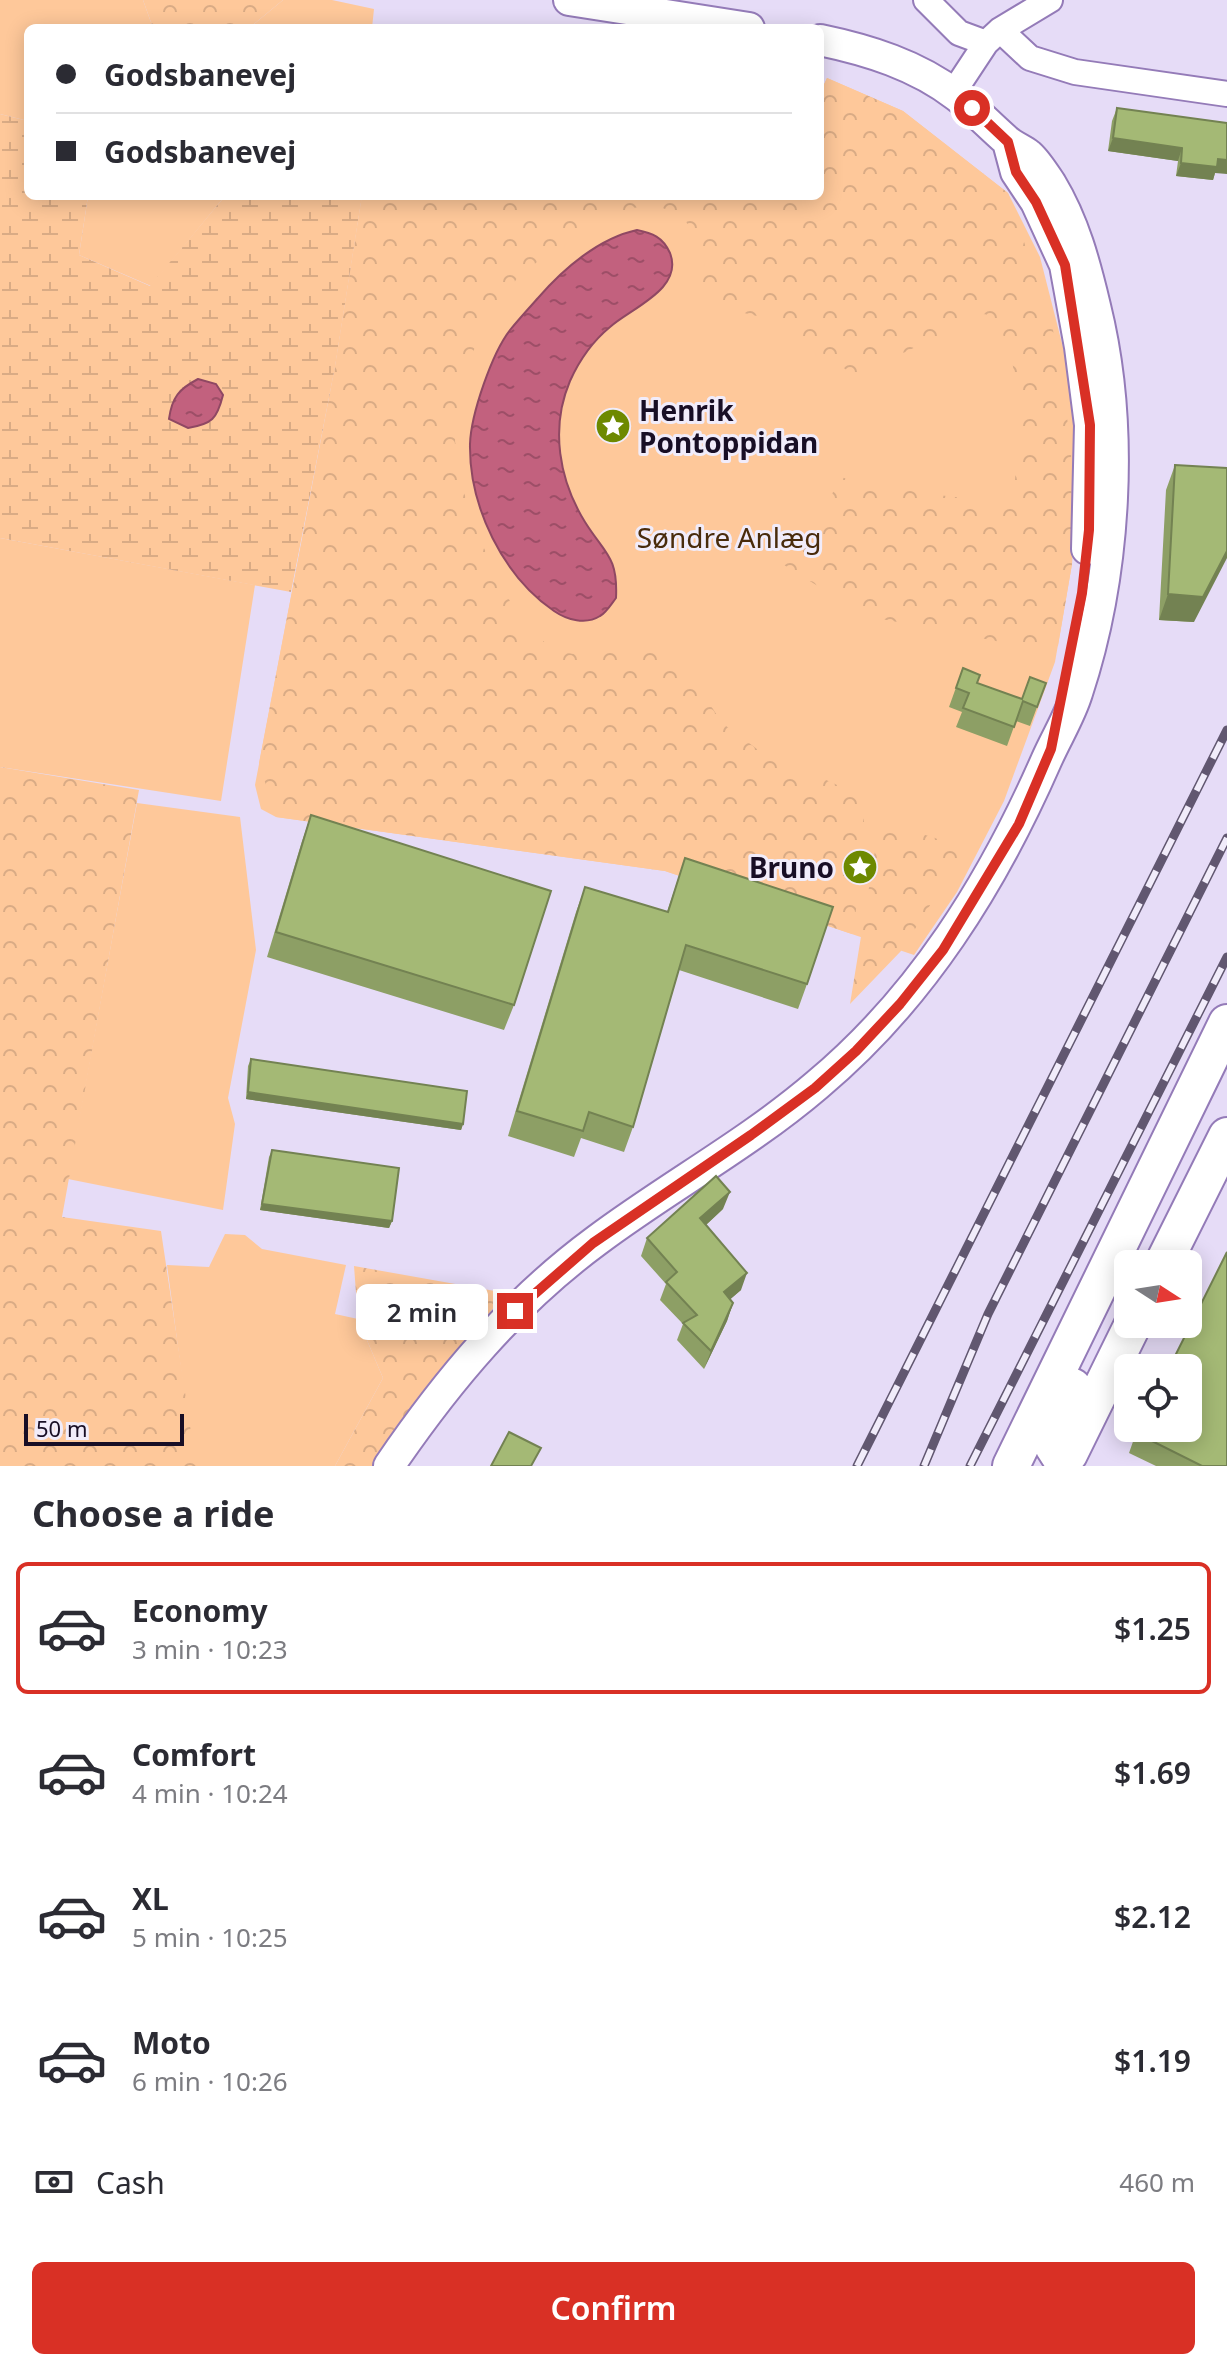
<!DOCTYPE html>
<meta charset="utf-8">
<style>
:root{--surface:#fff;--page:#f7f7f7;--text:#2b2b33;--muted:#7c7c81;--line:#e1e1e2;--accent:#d93025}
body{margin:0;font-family:"Noto Sans",sans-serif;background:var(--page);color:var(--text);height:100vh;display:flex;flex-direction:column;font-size:30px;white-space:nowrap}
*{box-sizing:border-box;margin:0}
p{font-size:26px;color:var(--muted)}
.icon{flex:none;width:44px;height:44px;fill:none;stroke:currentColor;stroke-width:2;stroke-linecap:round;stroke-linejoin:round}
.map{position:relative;height:1466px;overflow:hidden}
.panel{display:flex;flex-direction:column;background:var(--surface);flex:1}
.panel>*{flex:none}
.hud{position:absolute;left:24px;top:24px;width:800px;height:176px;border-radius:12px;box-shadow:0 4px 20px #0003;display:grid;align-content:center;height:176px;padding:0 32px;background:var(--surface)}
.needle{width:52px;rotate:102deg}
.buttons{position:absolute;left:1114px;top:1250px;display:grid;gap:16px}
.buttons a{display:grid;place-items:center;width:88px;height:88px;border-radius:12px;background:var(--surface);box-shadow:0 4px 20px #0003;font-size:40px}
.scale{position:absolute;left:24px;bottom:20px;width:160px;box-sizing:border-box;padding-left:8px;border:4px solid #180e25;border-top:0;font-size:22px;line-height:28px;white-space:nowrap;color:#180e25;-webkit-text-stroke:6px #f1ecfa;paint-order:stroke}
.end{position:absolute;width:36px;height:36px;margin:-18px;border:10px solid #d93025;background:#fff;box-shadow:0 0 0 4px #fff}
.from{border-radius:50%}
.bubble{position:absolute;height:56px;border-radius:12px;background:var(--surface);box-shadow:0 4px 20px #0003;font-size:26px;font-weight:600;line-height:56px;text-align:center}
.hud b{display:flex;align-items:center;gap:28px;height:76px;font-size:30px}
.hud b+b{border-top:2px solid var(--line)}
.hud i{width:20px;height:20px;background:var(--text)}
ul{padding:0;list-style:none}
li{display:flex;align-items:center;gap:24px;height:132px;margin:0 16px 12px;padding:0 16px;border:4px solid transparent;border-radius:12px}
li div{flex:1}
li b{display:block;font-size:30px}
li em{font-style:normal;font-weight:600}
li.active{border-color:var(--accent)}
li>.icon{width:72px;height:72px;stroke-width:1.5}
h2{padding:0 32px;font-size:36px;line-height:96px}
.pay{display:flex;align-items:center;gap:20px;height:88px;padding:0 32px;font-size:30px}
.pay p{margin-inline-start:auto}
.action{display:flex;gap:16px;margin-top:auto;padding:16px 32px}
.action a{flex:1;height:92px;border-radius:12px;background:var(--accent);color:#fff;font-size:32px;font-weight:600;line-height:92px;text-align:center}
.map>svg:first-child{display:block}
.green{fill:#fec89a}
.forest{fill:url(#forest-crowns)}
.wetland{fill:url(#wetland-marsh)}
.water{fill:url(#water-ripples);stroke:#8f4863;stroke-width:2}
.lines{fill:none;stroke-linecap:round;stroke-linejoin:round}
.minor-casing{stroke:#947bb8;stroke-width:28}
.tertiary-casing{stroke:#947bb8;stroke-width:34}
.secondary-casing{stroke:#947bb8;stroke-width:40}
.minor{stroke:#fff;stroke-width:24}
.tertiary{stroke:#fff;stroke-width:30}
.secondary{stroke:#fff;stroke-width:36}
.rail-casing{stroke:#615770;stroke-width:9}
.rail{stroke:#f1ecfa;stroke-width:6;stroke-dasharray:18;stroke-linecap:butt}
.wall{fill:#8d9f65}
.shaded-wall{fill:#738252}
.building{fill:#a4b975;stroke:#738252;stroke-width:2}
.route{stroke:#d93025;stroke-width:10}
.labels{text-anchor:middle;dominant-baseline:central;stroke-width:6;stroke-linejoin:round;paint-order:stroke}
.poi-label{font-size:28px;font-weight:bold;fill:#180e25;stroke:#f1ecfa;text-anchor:start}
.park-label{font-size:28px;fill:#492b0b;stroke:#f1ecfa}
</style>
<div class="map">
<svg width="1227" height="1466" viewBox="0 0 1227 1466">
<defs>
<pattern id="forest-crowns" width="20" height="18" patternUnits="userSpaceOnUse" patternTransform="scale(2)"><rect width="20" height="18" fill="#fec89a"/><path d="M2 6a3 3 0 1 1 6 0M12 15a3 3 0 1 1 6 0" fill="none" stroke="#d9ab85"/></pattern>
<pattern id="wetland-marsh" width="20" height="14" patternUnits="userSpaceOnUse" patternTransform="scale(2)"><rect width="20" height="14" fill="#fec89a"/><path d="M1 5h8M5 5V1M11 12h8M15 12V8" fill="none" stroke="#d9ab85"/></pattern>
<pattern id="water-ripples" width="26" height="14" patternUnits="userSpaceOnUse" patternTransform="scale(2)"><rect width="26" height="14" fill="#c2617e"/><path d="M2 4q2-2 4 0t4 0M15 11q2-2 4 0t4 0" fill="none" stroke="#9d4e67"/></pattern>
</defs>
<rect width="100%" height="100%" fill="#e6dcf7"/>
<!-- green -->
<path class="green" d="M0 0H143L153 28H28V121L0 114Z
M283 0H332L374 9 372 28H249Z
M827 78 903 111 1008 193 1040 257 1067 363 1079 466 1072 564 1055 662 1004 801 957 892 914 955 665 871 276 817 261 809 255 785 335 367 362 196H820V93Z
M88 196H225L151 286 79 255Z
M0 538 255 585 221 801 0 767Z
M137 803 240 817 256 950 228 1098 235 1124 223 1210 68 1179Z
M225 1234 245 1235 262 1249 346 1265 335 1314 358 1319 383 1378 335 1466H194L167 1265 209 1267Z"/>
<!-- forest -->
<path class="forest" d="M143 0H283L249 28H153Z
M827 78 903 111 1008 193 1053 330 1071 443 1072 564 1058 646 1042 650 866 616 776 560 821 522 839 477 922 493 1013 504C1017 458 1029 340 985 314L859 374 848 371 777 321 698 302C702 268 699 248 684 217L658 206 631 208 565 240 518 277 479 333 457 407 455 441 463 490 482 544 521 624 556 651 586 656 625 647 675 650 722 723 757 749 864 797V861L852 934 665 871 276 817 259 763 335 367 362 196H820V93Z
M0 767 139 790 62 1217 161 1231 196 1466H0Z
M879 826C908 829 938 837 965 850L901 951 850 1004Z
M354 1266 506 1293 429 1385 377 1466H335L383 1378 358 1319Z"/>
<!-- wetland -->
<path class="wetland" d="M0 114 28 121V196H88L79 255 150 286 225 196H362L335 367 291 592 0 538Z"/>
<!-- water -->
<path class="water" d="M637 230C652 233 663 237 670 253 684 289 631 308 610 327 593 341 579 361 570 381 550 428 559 480 585 522 605 554 618 556 616 598 612 603 606 613 600 616 586 625 567 620 554 611 503 576 469 507 470 444 471 414 492 353 510 330 519 319 529 308 538 298 563 269 599 238 637 230Z
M198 379 216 384 223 395C217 419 212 424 188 428L169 419C172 397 179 389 198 379Z"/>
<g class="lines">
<defs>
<path id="minor" d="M926 0 959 33 986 43
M1000 30 1030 58 1075 72 1227 94
M953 93 986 43 1000 30 1050 0"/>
<path id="tertiary" d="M569 0 749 28
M1008 142 1016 172 1036 202 1065 265 1080 347 1090 425 1087 549
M389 1466C447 1381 512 1303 596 1241 668 1187 748 1144 817 1085 921 998 992 884 1046 761 1056 738 1070 716 1077 693 1116 575 1125 427 1095 306 1085 264 1074 222 1051 184 1045 175 1037 162 1029 155 1021 149 1012 146 1005 139 989 125 974 109 957 96 917 65 868 50 820 40"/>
<path id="secondary" d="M1163 1264 1227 1136
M1069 1454 1133 1324
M1064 1463 1053 1446 1059 1420 1073 1387
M1011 1466 1227 1023"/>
</defs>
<!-- minor casing -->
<use href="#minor" class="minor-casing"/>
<!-- tertiary casing -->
<use href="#tertiary" class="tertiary-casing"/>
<!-- secondary casing -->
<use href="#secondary" class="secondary-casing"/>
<!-- minor -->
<use href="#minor" class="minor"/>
<!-- tertiary -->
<use href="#tertiary" class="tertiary"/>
<!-- secondary -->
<use href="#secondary" class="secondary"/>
<defs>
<path id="rail" d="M857 1466 1227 730
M924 1466 988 1314 1227 838
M970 1466 1227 957"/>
</defs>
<!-- rail casing -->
<use href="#rail" class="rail-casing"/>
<!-- rail -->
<use href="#rail" class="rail"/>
</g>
<!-- wall -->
<path class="wall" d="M1117 108 1215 173 1213 180 1176 176 1178 161 1108 151 1112 121Z
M1175 465 1194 622 1159 620 1166 490Z
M963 668 977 683 1022 699 1046 683 1030 726 1016 721 1007 746 956 727 962 712 949 707Z
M311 815 514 1005 504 1030 267 957 302 841Z
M685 858 807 984 798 1009 679 970 633 1127 624 1152 581 1138 574 1157 508 1136 576 912 585 887 667 912Z
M251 1059 463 1124 461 1130 246 1099 248 1066Z
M272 1150 392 1221 389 1228 260 1210 269 1157Z
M723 1209 706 1225 741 1290 730 1299 733 1303 727 1321 704 1369 677 1340 683 1324 660 1300 666 1284 641 1256 647 1238Z
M1136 1433 1227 1466H1156L1129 1453Z"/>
<!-- shaded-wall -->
<path class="shaded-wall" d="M1113 138 1182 148 1178 161 1108 151Z
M1218 159 1227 160V174L1215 173 1213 180 1176 176 1181 163Z
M1227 551V558L1194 622 1159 620 1168 594Z
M248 1092 463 1124 461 1130 246 1099Z
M730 1192 723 1209 694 1236 700 1218Z
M262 1204 392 1221 389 1228 260 1210Z
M747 1273 741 1290 718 1310 724 1292Z
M733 1303 727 1321 704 1369 711 1351Z"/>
<!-- building -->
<path class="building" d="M1117 108 1227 123V160L1218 159 1217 167 1181 163 1182 148 1113 138Z
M1175 465 1227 468V551L1203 597 1168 594Z
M963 668 980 675 977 683 1022 699 1030 677 1046 683 1037 707 1023 701 1014 727 963 708 969 693 956 688Z
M311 815 551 891 514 1005 276 932Z
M685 858 833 907 807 984 686 945 633 1127 589 1112 583 1131 517 1111 585 887 668 912Z
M251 1059 467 1091 463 1124 248 1092Z
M272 1150 399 1168 392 1221 262 1204Z
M716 1176 730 1192 700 1218 747 1273 724 1292 733 1303 711 1351 683 1323 697 1315 666 1282 677 1272 647 1238Z
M1227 1252V1466H1202L1136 1433 1139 1428H1188V1368H1169Z
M509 1432 541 1448 531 1466H491Z"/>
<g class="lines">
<!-- route -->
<path class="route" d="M515 1311 593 1243 751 1135 815 1088 856 1051 900 1004 943 950 1019 824 1051 749 1082 593 1089 530 1090 425 1065 265 1036 202 1016 172 1008 142 972 108"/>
</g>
<!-- icons -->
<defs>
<symbol id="sight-disc" viewBox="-11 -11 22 22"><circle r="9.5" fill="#6d8900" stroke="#f1ecfa"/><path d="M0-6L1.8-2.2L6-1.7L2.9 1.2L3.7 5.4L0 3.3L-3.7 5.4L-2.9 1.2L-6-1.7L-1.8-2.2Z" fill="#fff"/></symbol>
</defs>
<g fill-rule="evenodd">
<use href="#sight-disc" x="593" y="406" width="40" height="40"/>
<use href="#sight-disc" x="840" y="847" width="40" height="40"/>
</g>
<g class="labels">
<!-- poi labels -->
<g class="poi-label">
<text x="639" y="410">Henrik<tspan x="639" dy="32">Pontoppidan</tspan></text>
<text x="834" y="867" text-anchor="end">Bruno</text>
</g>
<!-- park labels -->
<g class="park-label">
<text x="729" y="537">Søndre Anlæg</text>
</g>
</g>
</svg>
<div class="buttons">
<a><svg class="needle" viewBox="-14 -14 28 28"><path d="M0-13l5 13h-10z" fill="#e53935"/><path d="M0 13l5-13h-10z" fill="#7c7c81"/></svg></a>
<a><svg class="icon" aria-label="locate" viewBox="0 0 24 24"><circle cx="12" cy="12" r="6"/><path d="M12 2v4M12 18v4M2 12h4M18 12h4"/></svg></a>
</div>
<div class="scale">50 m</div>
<i class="end from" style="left:972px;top:108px"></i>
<i class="end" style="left:515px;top:1311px"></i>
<div class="bubble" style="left:356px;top:1284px;width:132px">2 min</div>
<div class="hud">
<b><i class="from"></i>Godsbanevej</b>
<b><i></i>Godsbanevej</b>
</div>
</div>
<section class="panel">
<h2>Choose a ride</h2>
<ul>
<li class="active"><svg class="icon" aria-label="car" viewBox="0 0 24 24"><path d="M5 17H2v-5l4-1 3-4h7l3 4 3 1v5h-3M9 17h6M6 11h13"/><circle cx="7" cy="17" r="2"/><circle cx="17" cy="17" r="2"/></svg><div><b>Economy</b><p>3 min · 10:23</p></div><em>$1.25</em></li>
<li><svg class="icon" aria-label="car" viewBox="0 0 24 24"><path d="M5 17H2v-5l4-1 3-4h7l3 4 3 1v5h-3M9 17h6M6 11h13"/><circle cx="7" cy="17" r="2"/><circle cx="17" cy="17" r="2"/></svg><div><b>Comfort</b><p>4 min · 10:24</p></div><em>$1.69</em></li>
<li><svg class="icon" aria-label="car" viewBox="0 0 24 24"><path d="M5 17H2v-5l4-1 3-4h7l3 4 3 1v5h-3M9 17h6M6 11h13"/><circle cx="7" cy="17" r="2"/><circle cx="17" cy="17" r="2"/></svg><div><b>XL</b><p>5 min · 10:25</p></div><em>$2.12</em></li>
<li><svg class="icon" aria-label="car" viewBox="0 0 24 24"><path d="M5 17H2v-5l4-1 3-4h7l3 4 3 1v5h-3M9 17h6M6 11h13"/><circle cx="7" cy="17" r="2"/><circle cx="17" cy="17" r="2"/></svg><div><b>Moto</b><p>6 min · 10:26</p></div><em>$1.19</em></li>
</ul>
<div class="pay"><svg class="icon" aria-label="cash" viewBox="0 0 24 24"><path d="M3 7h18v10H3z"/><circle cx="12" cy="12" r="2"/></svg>Cash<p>460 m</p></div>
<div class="action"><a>Confirm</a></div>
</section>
